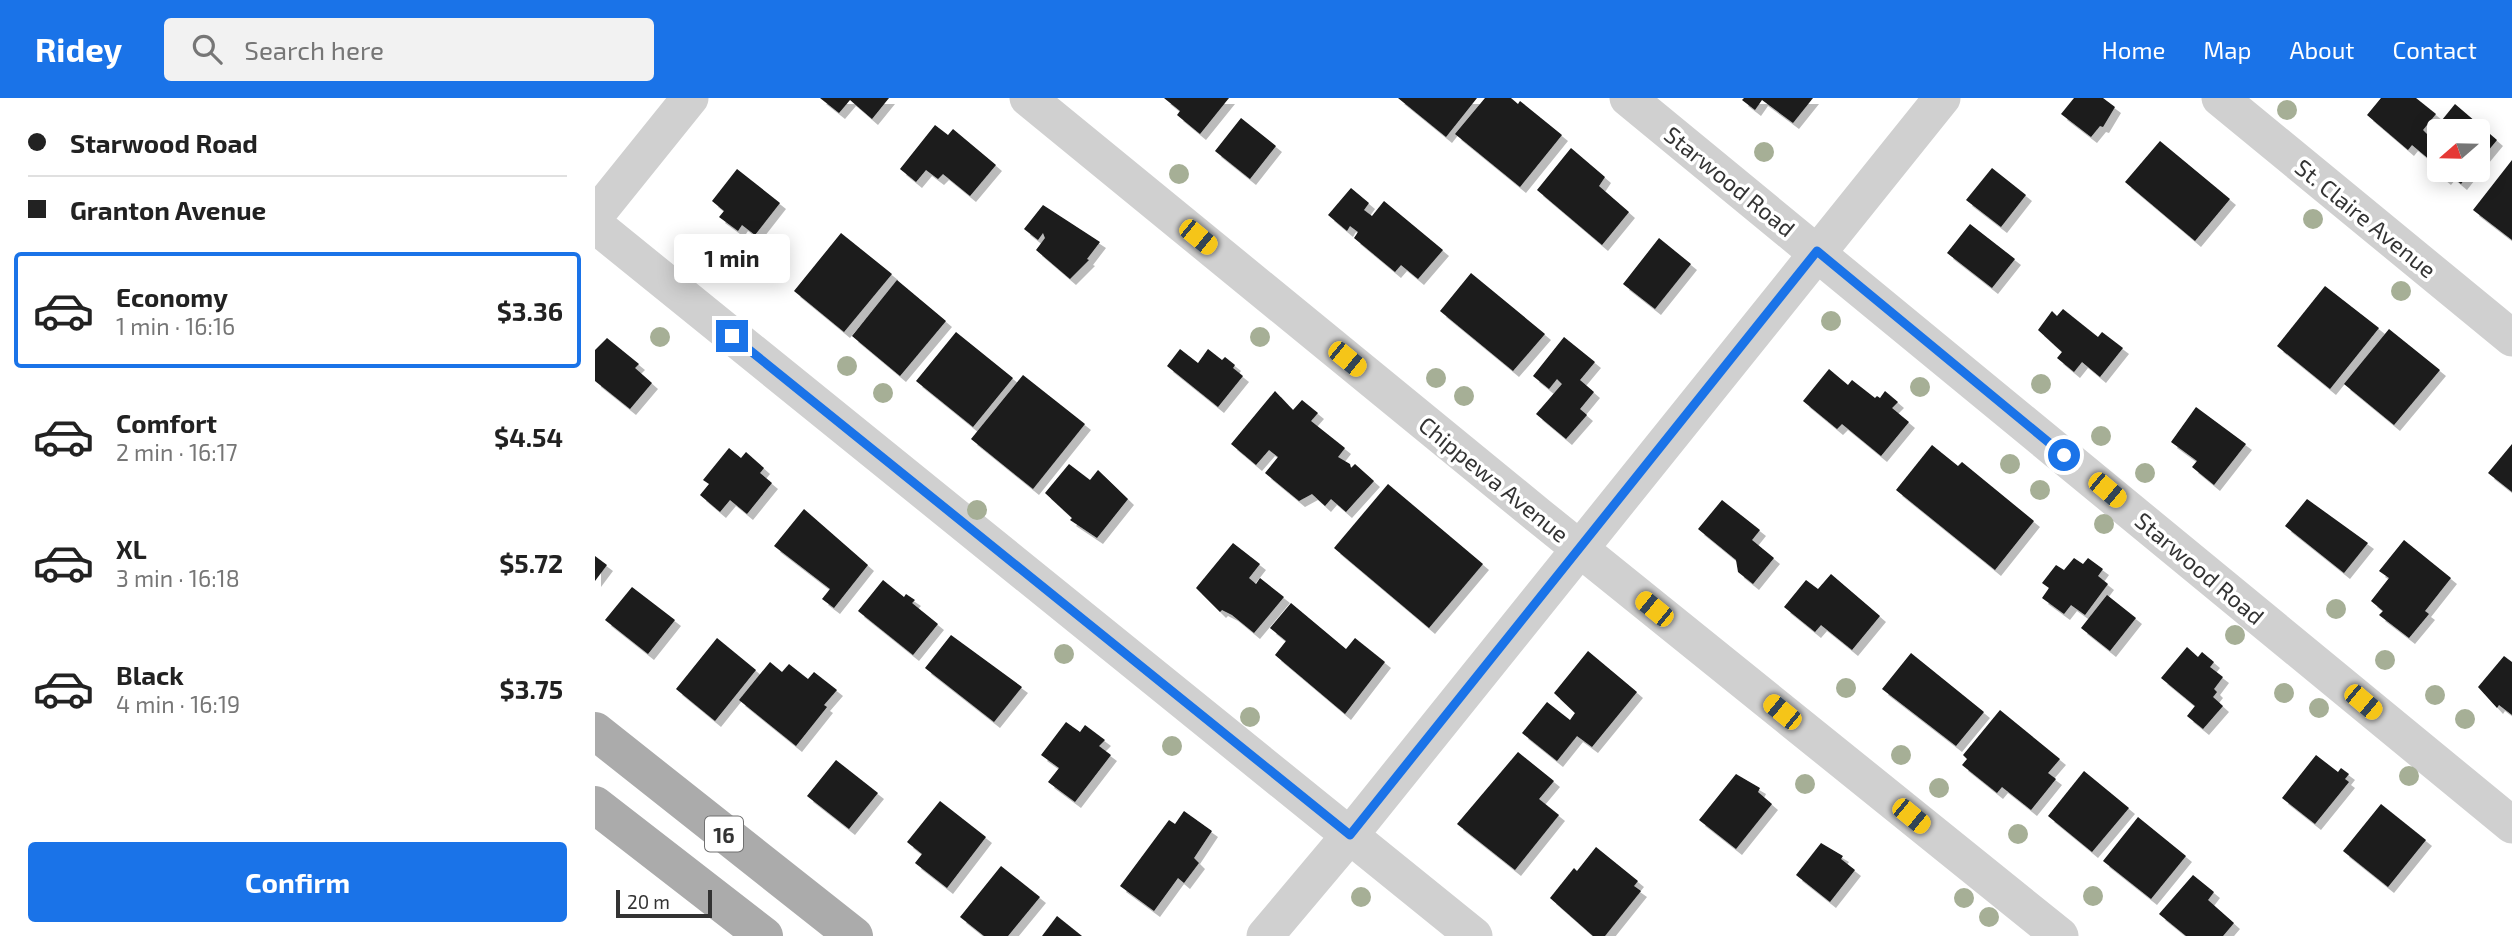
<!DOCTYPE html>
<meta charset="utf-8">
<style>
:root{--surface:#fff;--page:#f2f2f2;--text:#222;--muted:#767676;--line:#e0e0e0;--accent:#1a73e8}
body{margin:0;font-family:"Exo 2",sans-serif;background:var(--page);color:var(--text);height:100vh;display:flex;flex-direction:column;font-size:26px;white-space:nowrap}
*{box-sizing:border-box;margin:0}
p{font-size:23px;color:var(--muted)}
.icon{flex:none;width:38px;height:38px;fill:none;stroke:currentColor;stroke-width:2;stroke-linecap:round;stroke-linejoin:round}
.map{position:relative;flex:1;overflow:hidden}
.sheet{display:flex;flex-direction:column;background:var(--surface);width:595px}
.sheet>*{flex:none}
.top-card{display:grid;align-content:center;height:154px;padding:0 28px;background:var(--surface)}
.needle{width:46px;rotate:250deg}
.tools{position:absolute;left:1832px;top:21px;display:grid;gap:14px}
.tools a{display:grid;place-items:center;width:63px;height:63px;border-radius:7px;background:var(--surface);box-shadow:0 4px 18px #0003;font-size:35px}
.scale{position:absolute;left:21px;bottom:18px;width:96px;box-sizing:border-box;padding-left:7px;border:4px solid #333;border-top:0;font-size:19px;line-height:24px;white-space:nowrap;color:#333;-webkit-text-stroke:5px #fff;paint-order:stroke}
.end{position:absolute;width:32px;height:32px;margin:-16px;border:9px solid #1a73e8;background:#fff;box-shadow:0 0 0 4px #fff}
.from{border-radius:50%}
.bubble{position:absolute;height:49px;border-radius:7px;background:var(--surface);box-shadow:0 4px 18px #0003;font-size:23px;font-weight:700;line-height:49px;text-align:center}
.car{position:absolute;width:21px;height:42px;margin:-21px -10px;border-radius:9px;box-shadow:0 0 5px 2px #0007;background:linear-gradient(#f5c518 24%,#345 0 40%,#f5c518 0 76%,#345 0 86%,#f5c518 0)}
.top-card b{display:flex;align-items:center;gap:24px;height:66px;font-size:26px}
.top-card b+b{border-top:2px solid var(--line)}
.top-card i{width:18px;height:18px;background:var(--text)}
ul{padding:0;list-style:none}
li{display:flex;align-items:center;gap:21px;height:116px;margin:0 14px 10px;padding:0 14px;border:4px solid transparent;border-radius:7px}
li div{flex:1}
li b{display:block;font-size:26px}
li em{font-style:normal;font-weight:700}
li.current{border-color:var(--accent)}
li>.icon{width:63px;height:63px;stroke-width:1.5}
.action{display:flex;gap:14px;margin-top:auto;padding:14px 28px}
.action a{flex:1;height:80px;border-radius:7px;background:var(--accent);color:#fff;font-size:28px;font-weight:700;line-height:80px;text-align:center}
header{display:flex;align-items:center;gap:42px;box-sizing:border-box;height:98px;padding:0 35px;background:var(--accent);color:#fff}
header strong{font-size:33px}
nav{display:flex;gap:38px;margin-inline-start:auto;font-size:24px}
.search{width:490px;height:63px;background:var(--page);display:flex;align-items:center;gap:18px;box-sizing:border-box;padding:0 24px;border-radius:7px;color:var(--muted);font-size:26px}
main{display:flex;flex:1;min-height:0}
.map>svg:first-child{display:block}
.building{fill:#1a1a1a;filter:url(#shadow)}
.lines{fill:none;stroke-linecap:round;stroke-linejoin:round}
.street{stroke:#d0d0d0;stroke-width:37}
.primary{stroke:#ababab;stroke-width:38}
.tree{fill:#a6af96}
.route{stroke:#1a73e8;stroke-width:9}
.labels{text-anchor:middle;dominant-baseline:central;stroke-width:7;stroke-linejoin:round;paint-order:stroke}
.shield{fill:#fff;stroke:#707070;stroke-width:2}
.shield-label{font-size:21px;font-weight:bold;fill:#333}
.street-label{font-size:23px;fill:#333;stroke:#fff}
</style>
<header>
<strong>Ridey</strong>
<div class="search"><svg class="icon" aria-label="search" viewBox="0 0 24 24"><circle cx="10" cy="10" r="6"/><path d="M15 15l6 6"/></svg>Search here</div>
<nav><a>Home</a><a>Map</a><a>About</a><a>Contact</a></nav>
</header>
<main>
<section class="sheet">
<div class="top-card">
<b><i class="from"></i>Starwood Road</b>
<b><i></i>Granton Avenue</b>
</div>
<ul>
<li class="current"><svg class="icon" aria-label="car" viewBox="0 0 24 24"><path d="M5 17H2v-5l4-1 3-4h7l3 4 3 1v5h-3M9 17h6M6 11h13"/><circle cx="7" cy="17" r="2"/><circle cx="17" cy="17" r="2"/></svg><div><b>Economy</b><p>1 min · 16:16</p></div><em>$3.36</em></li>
<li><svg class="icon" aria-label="car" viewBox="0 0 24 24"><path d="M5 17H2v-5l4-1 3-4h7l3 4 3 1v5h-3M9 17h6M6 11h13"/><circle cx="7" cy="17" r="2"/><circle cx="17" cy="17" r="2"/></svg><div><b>Comfort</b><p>2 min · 16:17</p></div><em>$4.54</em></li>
<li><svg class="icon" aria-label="car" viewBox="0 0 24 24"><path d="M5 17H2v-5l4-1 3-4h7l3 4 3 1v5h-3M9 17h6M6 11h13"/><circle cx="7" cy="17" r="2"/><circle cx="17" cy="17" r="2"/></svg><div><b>XL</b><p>3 min · 16:18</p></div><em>$5.72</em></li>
<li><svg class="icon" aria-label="car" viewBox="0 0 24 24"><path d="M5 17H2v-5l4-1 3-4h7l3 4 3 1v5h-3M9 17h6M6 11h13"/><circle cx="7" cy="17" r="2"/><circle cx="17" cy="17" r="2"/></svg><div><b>Black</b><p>4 min · 16:19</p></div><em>$3.75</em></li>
</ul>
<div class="action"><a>Confirm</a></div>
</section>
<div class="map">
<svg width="1917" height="838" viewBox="0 0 1917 838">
<defs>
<filter id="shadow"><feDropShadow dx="6" dy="6" stdDeviation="0" flood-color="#0004"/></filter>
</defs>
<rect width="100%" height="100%" fill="#fff"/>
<!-- building -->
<path class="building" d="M225 0H294L277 21 255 2 244 15Z
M569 0H634L605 36 582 17 585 13Z
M803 0H882L851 39Z
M890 0H916L923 6 925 3 967 37 925 89 860 36Z
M1149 0H1218L1198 25 1167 2 1160 12 1147 2Z
M1479 0H1508L1520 9 1508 29 1505 28 1496 39 1466 16Z
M1786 0H1821L1841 16 1828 32 1834 38 1860 6 1902 42 1883 65V33H1844V72H1877L1866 86 1854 76 1850 81 1832 66 1835 62 1817 47 1813 52 1772 17Z
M646 20 681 48 655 81 620 53Z
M340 27 353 37 358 31 401 67 375 98 348 76 343 81 331 72 321 84 305 71Z
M1565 43 1635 101 1600 143 1530 84Z
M976 50 1010 79 1004 88 1034 114 1007 147 942 92Z
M1917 62V142L1878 112Z
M1397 70 1431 97 1406 129 1371 102Z
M142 71 185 105 160 137 147 127 143 133 124 119 129 113 117 103Z
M756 90 774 105 769 112 777 118 789 103 848 152 823 181 806 167 800 174 759 140 763 134 755 128 752 133 733 117Z
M448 107 505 144 492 161 494 162 475 181 441 152 450 140 448 135 443 142 429 131Z
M1375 126 1420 161 1397 190 1352 155Z
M246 135 297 176 249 234 199 193Z
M1064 140 1096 166 1060 211 1028 186Z
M876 175 950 236 918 273 845 213Z
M302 182 351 223 305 278 257 238Z
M1730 188 1784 230 1735 291 1682 248Z
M1468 211 1503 239 1507 234 1528 250 1505 279 1487 264 1479 274 1462 260 1467 254 1443 232 1457 213 1462 218Z
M1794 231 1845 272 1799 327 1749 286Z
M361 234 418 280 378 329 321 283Z
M969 239 1000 264 985 282 999 294 985 311 992 317 971 341 941 316 967 286 962 281 954 291 938 278Z
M12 240 44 266 40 270 57 285 35 311 0 283V252Z
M585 251 603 265 613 251 627 262 630 259 640 267 638 270 648 278 623 309 572 268Z
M1234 271 1253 287 1257 282 1280 300 1282 298 1285 300 1290 293 1303 304 1297 310 1314 324 1286 358 1247 326 1242 331 1208 303Z
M428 277 490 326 438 391 376 341Z
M680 293 698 312 707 302 723 315 716 323 750 350 743 359 755 366 756 370 760 366 779 383 751 414 736 401 730 408 717 396 704 403 670 375 683 359 674 352 661 367 636 346Z
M1601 309 1651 346 1619 387 1597 369 1602 363 1576 344Z
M1917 346V394L1893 375Z
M1337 347 1363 368 1367 364 1439 423 1400 472 1301 392Z
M134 350 146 360 151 354 169 370 165 375 177 385 152 416 135 402 125 414 105 397 114 386 108 382Z
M474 366 495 382 503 372 533 401 502 440 475 422 477 420 450 395Z
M793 386 888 466 834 530 739 450Z
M1712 401 1773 445 1749 475 1690 428Z
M1127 402 1165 432 1157 442 1179 460 1158 486 1143 474 1141 462 1103 431Z
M209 411 273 467 239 510 227 501 235 491 179 448Z
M1809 442 1856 480 1830 513 1834 516 1814 540 1784 517 1788 513 1776 503 1794 480 1784 473Z
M638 445 665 466 654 480 661 486 665 480 689 499 659 535 637 517 627 512 625 514 601 490Z
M0 458 12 467 0 483Z
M1479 460 1488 466 1493 460 1508 471 1503 478 1513 486 1490 517 1476 507 1469 516 1447 500 1454 490 1447 485 1461 467 1469 472Z
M1236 476 1285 518 1257 552 1226 527 1220 534 1189 509 1211 482 1223 491Z
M288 482 309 499 311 496 320 502 317 505 343 526 318 557 263 513Z
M37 489 80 522 53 556 10 522Z
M1512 497 1541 520 1515 553 1486 530Z
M696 505 751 551 760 540 790 564 750 616 680 557 691 543 675 530Z
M356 537 427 589 399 624 330 570Z
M122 540 161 572 120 623 81 591Z
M1592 549 1603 559 1607 554 1619 564 1615 569 1628 579 1619 591 1622 594 1618 599 1628 608 1608 631 1592 618 1600 608 1566 580Z
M993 553 1042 594 997 649 982 638 962 663 927 635 952 604 975 622 980 615 959 595Z
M1316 555 1389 614 1361 648 1287 591Z
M1909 558 1917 564V617L1904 607 1902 610 1883 589Z
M175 564 187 574 194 566 213 581 219 574 242 592 229 607 232 609 201 648 144 602Z
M1405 612 1465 661 1453 675 1461 681 1436 712 1407 689 1402 695 1367 667 1372 661 1368 657Z
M471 624 485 634 490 627 510 642 504 648 516 657 480 704 453 684 464 670 446 657Z
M923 654 959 683 944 701 964 717 920 772 862 726Z
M1721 657 1743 674 1746 670 1754 676 1750 681 1754 684 1720 726 1687 700Z
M241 662 283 695 254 731 212 698Z
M1489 673 1534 710 1497 754 1453 718Z
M1141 676 1165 690 1163 694 1177 706 1141 751 1104 722Z
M345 703 391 739 352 790 320 765 327 756 312 744Z
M1786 706 1831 742 1793 789 1748 753Z
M589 713 617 733 599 760 604 765 589 785 583 780 559 813 525 788 574 722 580 726Z
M1543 719 1591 758 1556 801 1508 763Z
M1226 745 1248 758 1246 761 1260 772 1235 804 1201 777Z
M1001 749 1043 783 1039 788 1046 793 1010 838H998L955 800 979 770 982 773Z
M406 768 445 799 413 838H389L365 819Z
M1598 777 1619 794 1613 802 1639 825 1628 838H1591L1564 816Z
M462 818 487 838H447Z"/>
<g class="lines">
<!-- street -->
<path class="street" d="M433 0 944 418 1465 838
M1033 0 1917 727
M1625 0 1917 240
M0 118 95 0
M0 127 879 838
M670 838 755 737 1347 0"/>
<!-- primary -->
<path class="primary" d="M0 633 259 838
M0 707 169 838"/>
</g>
<!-- trees -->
<g class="tree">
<circle cx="1692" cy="12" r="10"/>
<circle cx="1169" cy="54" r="10"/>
<circle cx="584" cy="76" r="10"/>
<circle cx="1718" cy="121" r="10"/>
<circle cx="1806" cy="193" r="10"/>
<circle cx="1236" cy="223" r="10"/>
<circle cx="65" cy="239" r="10"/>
<circle cx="665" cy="239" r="10"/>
<circle cx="252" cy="268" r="10"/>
<circle cx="841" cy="280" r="10"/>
<circle cx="1446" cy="286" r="10"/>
<circle cx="1325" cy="289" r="10"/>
<circle cx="288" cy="295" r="10"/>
<circle cx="869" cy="298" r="10"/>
<circle cx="1506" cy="338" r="10"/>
<circle cx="1415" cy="366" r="10"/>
<circle cx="1550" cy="375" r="10"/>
<circle cx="1445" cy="392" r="10"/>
<circle cx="382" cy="412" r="10"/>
<circle cx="1509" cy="426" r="10"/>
<circle cx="1741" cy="511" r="10"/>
<circle cx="1640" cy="537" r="10"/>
<circle cx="469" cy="556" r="10"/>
<circle cx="1790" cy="562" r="10"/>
<circle cx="1251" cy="590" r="10"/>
<circle cx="1689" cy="595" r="10"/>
<circle cx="1840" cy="597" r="10"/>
<circle cx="1724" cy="610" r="10"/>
<circle cx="655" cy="619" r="10"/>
<circle cx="1870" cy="621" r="10"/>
<circle cx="577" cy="648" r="10"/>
<circle cx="1306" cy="657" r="10"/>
<circle cx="1814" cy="678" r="10"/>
<circle cx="1210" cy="686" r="10"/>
<circle cx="1344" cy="690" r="10"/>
<circle cx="1423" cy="736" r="10"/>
<circle cx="1498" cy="798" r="10"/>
<circle cx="766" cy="799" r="10"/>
<circle cx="1369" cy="800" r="10"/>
<circle cx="1394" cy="819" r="10"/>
</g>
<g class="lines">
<!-- route -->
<path class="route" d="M137 238 755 737 1222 153 1469 357"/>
</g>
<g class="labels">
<!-- shield labels -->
<rect class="shield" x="110" y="718.5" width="38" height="35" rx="5"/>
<g class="shield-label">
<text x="129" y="736">16</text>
</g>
<!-- street labels -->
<g class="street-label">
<text transform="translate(1135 83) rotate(39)">Starwood Road</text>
<text transform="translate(1771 120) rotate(39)">St. Claire Avenue</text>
<text transform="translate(899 381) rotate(39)">Chippewa Avenue</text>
<text transform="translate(1605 470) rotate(40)">Starwood Road</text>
</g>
</g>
</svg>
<div class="tools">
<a><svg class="needle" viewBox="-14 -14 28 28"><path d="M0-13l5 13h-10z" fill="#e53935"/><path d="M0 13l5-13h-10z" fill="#767676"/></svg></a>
</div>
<div class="scale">20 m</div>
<i class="end from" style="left:1469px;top:357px"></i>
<i class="end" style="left:137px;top:238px"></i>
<div class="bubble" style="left:79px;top:136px;width:116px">1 min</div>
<i class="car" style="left:603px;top:139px;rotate:129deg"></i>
<i class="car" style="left:752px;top:261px;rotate:129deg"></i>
<i class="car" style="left:1512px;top:392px;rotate:130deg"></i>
<i class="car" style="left:1059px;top:511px;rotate:309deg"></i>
<i class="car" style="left:1768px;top:604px;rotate:130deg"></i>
<i class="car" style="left:1187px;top:614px;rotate:309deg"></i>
<i class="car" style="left:1316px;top:718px;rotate:129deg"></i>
</div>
</main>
